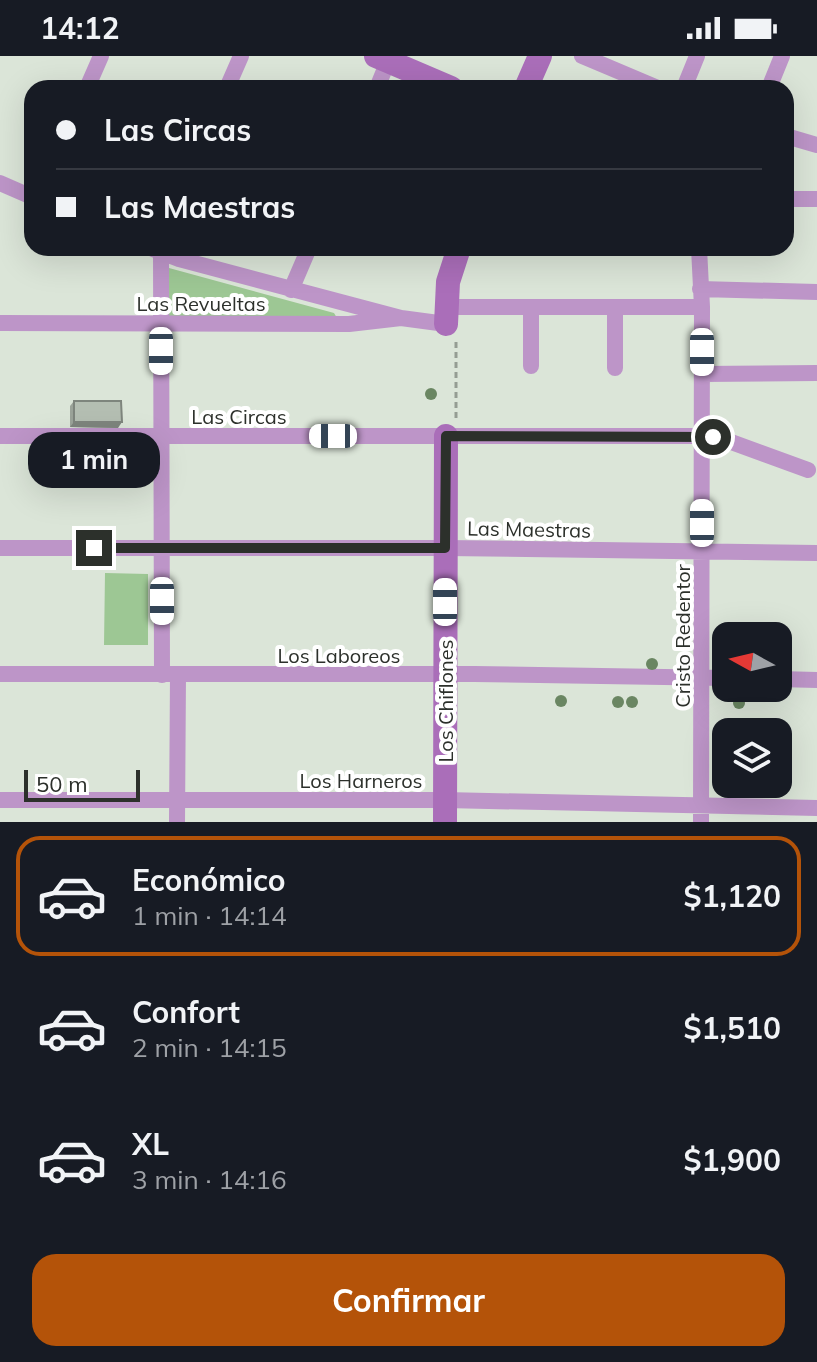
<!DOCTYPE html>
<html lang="es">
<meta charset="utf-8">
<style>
:root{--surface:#171b24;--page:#242831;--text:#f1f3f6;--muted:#9ea1a6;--line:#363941;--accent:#b45309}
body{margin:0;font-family:Mulish,sans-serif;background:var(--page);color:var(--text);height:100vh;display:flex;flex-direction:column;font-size:30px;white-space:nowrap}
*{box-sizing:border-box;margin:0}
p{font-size:26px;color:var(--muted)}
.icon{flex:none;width:44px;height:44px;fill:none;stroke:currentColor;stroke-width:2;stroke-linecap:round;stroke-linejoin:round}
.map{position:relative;height:766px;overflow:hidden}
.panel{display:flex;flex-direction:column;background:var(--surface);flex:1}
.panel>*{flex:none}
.guide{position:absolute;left:24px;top:24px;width:770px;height:176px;border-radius:24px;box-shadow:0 8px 32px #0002;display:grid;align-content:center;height:176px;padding:0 32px;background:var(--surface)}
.needle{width:52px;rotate:278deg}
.tools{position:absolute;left:712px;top:566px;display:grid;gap:16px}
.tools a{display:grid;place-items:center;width:80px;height:80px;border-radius:16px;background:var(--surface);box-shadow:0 8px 32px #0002;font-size:40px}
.scale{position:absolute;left:24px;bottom:20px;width:116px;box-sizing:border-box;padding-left:8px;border:4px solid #2c302b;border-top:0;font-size:22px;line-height:28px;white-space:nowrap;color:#2c302b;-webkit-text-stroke:6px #fff;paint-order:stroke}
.end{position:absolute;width:36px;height:36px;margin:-18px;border:10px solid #2c302b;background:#fff;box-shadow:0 0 0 4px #fff}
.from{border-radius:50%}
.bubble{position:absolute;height:56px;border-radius:24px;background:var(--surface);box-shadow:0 8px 32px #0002;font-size:26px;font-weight:700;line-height:56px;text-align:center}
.car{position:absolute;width:24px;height:48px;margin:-24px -12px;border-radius:10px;box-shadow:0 0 6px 2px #0007;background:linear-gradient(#fff 24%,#345 0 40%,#fff 0 76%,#345 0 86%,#fff 0)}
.guide b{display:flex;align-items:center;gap:28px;height:76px;font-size:30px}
.guide b+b{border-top:2px solid var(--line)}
.guide i{width:20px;height:20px;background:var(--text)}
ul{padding:14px 0 0;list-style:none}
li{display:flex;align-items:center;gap:24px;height:120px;margin:0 16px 12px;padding:0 16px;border:4px solid transparent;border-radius:24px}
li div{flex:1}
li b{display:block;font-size:30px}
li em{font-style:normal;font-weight:700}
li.on{border-color:var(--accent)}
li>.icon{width:72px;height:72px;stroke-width:1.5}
.cta{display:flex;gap:16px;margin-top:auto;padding:16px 32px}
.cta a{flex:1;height:92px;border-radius:24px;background:var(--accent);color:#fff;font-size:32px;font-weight:700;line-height:92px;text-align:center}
.status{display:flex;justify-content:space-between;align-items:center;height:56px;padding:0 40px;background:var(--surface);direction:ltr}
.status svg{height:22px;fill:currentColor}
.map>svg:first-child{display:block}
.green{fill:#9dc794}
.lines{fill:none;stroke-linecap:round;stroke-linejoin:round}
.path{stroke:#959d93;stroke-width:3;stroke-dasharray:6 4;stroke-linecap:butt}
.street{stroke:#bd95c8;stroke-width:16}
.secondary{stroke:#aa6eb9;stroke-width:24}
.tree{fill:#6a8662}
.wall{fill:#9ba399}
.shaded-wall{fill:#7e857d}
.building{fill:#b4beb2;stroke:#7e857d;stroke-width:2}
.route{stroke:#2c302b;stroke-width:10}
.labels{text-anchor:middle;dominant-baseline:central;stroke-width:8;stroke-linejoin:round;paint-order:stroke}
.street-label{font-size:20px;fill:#2c302b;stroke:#fff}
</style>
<div class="status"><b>14:12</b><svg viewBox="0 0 49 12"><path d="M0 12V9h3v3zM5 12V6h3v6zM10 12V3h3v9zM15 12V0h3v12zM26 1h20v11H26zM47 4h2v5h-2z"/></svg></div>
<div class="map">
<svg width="817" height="766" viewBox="0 0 817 766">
<rect width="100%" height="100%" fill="#dbe5d8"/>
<!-- green -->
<path class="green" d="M169 212 334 257 337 262 169 263Z
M105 517 148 518V589H104Z"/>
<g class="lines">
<!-- path -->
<path class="path" d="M456 286V362"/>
<!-- street -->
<path class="street" d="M582 0 658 32
M87 32 101 0
M227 32 241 0
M377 32 388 5
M684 32 697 0
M769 32 782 0
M786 80 817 89
M0 127 32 141
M786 143H817
M161 192 162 619
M699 192 702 251 701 766
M153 193 179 203 401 262 446 268
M700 233 817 236
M291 234 309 192
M446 251H702
M531 251V310
M615 251V312
M0 267 349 268 401 262
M702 318 817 317
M0 380H702L723 383 808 414
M0 492H445L817 497
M0 618H474L726 622
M778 623 817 624
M0 744H445L817 752
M177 766 178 619"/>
<!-- secondary -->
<path class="secondary" d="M376 0 451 32
M526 32 540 0
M446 268 448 226 459 192
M445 766 446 380"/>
</g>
<!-- trees -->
<g class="tree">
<circle cx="431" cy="338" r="6"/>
<circle cx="652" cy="608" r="6"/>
<circle cx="561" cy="645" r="6"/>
<circle cx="618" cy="646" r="6"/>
<circle cx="632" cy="646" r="6"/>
<circle cx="739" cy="647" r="6"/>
</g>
<!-- wall -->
<path class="wall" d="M74 345 118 372 70 371V350Z"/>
<!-- shaded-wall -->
<path class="shaded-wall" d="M74 366H122L118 372 70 371Z"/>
<!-- building -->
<path class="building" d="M74 345H121L122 366H74Z"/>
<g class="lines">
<!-- route -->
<path class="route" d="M94 492H445L446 380 713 381"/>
</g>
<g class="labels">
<!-- street labels -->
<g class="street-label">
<text x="201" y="247">Las Revueltas</text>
<text x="239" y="360">Las Circas</text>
<text transform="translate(529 473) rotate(1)">Las Maestras</text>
<text transform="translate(682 580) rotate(-90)">Cristo Redentor</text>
<text x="339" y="599">Los Laboreos</text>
<text transform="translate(445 645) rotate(-90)">Los Chiflones</text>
<text x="361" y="724">Los Harneros</text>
</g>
</g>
</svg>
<div class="tools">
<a><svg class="needle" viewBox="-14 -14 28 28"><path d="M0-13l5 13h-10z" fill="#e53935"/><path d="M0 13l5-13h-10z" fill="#9ea1a6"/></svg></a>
<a><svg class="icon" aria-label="layers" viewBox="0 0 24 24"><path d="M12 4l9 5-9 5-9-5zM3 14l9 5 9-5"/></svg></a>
</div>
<div class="scale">50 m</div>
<i class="end from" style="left:713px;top:381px"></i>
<i class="end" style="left:94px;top:492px"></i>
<div class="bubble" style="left:28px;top:376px;width:132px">1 min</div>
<i class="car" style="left:161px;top:295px;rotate:180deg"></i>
<i class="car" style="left:702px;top:296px;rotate:180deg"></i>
<i class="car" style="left:333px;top:380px;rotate:270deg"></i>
<i class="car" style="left:702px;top:467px;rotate:0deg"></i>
<i class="car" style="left:162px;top:545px;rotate:180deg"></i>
<i class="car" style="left:445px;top:546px;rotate:0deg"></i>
<div class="guide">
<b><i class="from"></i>Las Circas</b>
<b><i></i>Las Maestras</b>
</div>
</div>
<section class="panel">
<ul>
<li class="on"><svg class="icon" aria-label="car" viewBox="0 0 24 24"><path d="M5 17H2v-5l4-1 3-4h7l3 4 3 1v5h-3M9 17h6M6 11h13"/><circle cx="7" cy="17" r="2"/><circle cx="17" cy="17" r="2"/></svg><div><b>Económico</b><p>1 min · 14:14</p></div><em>$1,120</em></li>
<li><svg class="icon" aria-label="car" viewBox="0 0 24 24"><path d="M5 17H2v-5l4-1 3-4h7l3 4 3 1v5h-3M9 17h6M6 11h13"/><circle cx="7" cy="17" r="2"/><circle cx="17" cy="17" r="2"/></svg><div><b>Confort</b><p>2 min · 14:15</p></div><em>$1,510</em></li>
<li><svg class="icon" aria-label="car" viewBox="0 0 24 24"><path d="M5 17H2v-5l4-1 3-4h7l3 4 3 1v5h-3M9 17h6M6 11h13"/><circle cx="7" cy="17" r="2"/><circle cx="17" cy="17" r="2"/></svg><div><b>XL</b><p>3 min · 14:16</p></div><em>$1,900</em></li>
</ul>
<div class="cta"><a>Confirmar</a></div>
</section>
